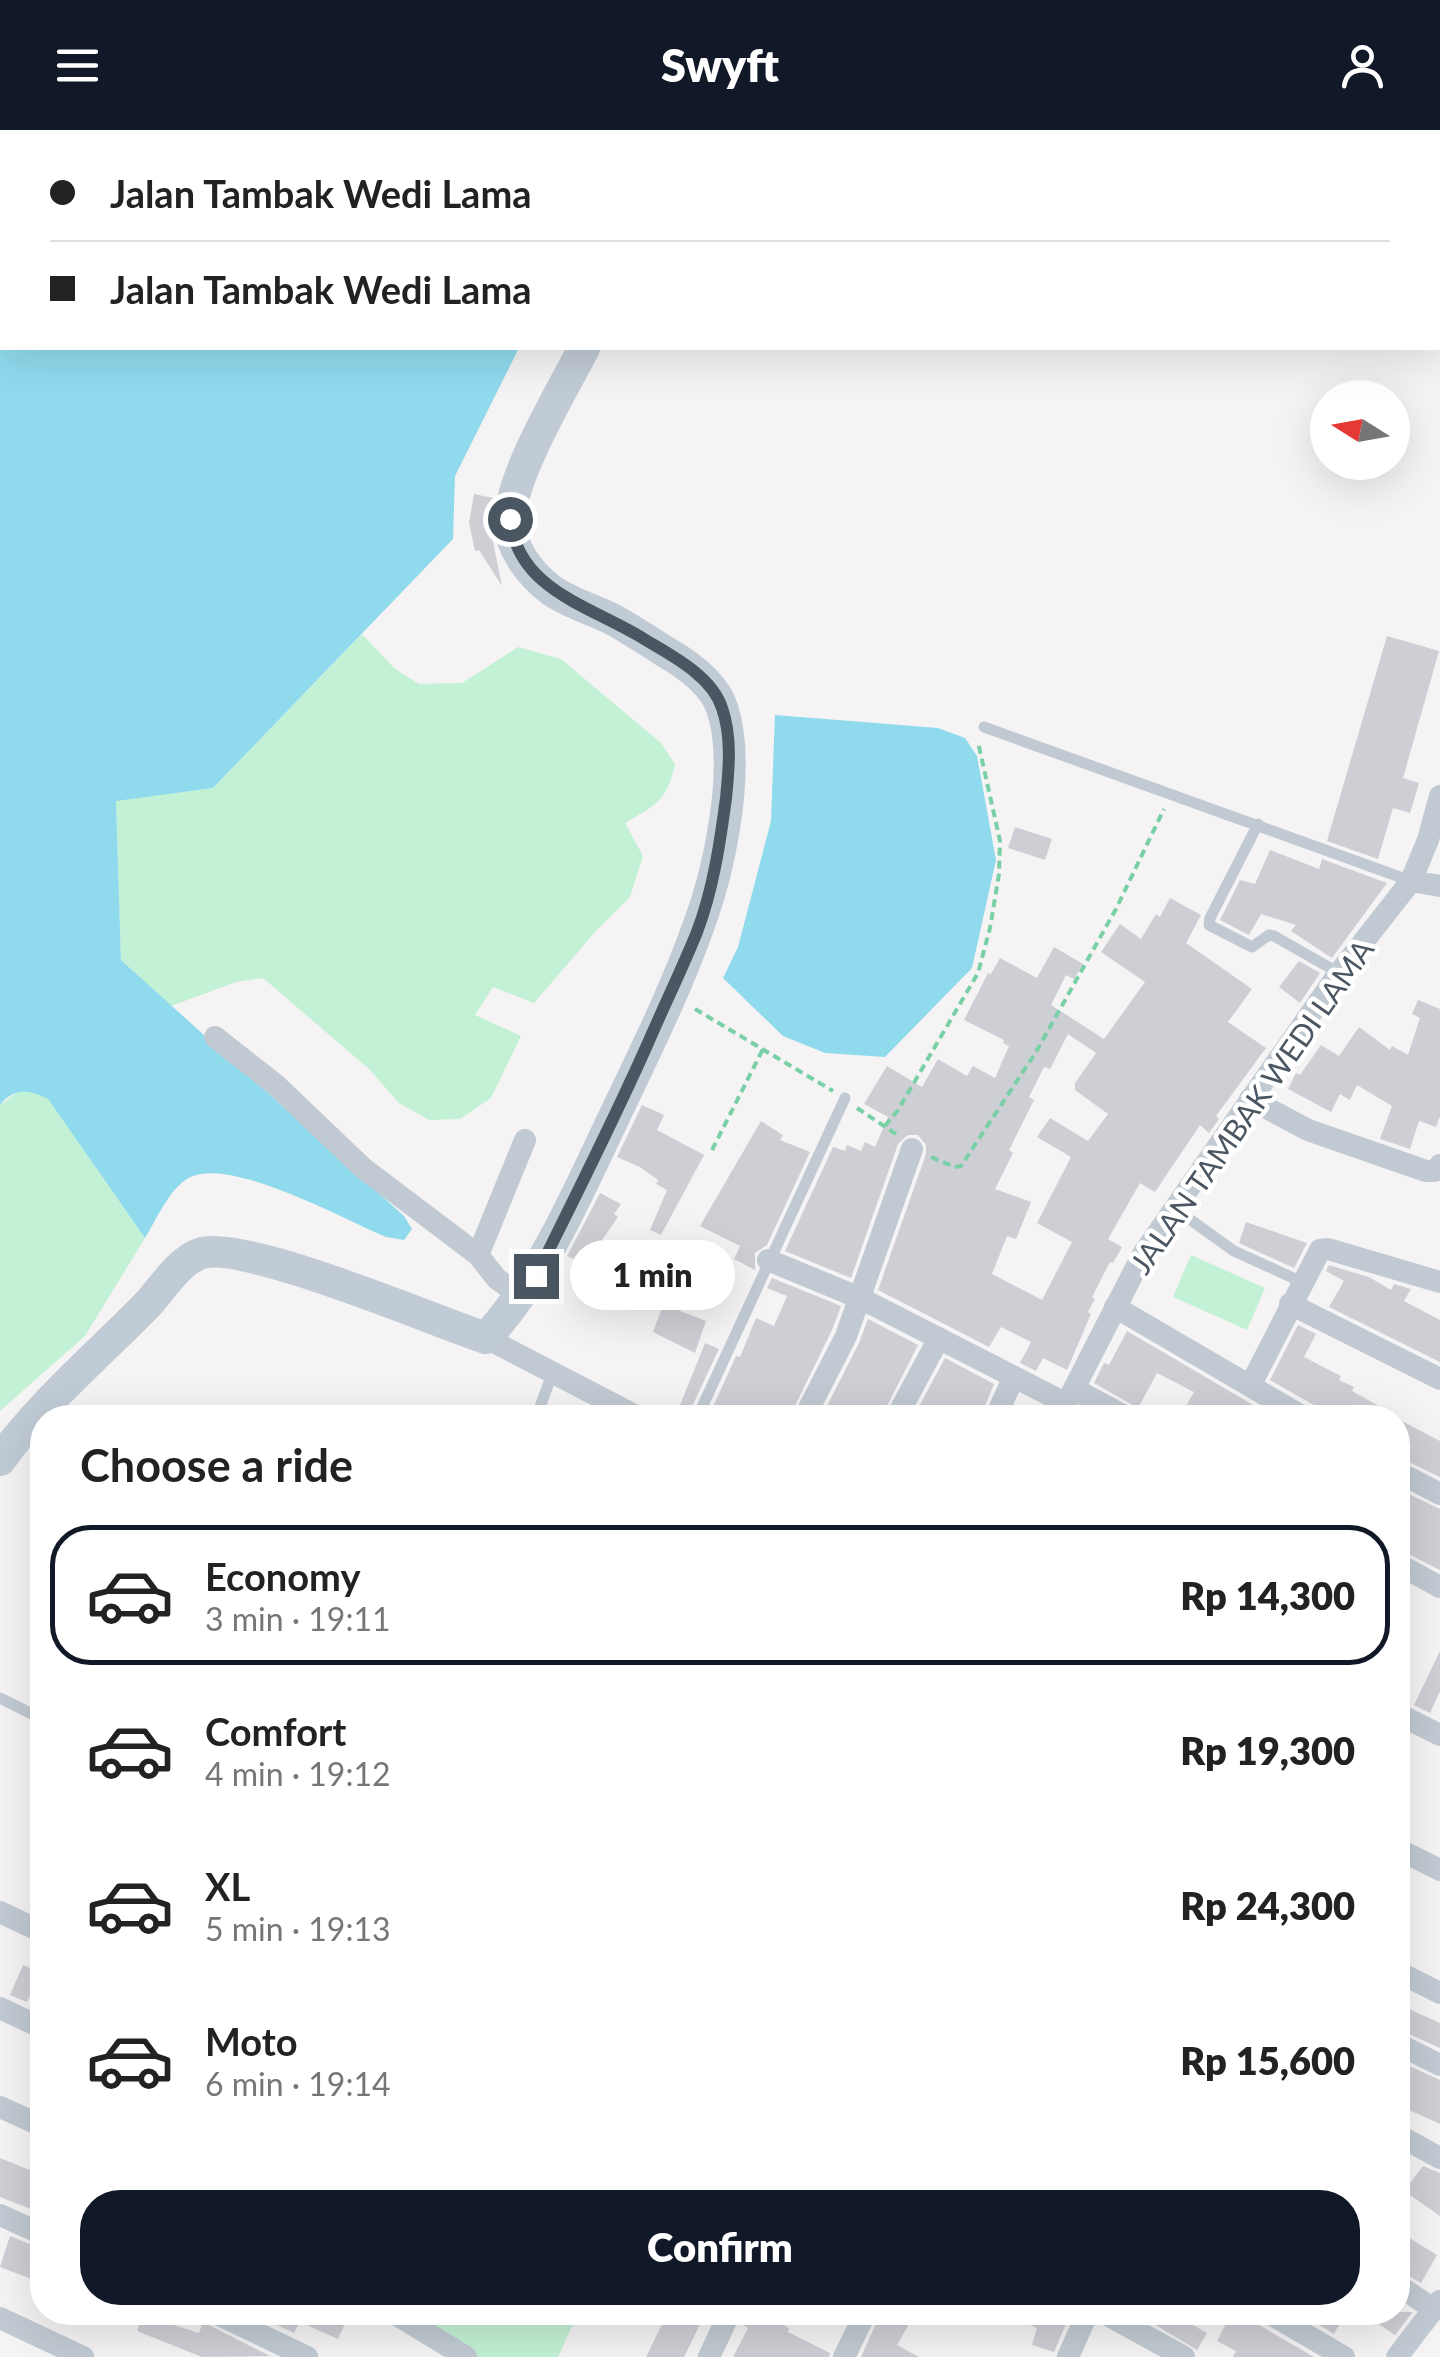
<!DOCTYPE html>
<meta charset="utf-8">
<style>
:root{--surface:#fff;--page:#f6f6f6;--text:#222;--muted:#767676;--line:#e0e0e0;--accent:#111827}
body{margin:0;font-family:Lato,sans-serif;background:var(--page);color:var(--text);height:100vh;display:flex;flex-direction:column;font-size:38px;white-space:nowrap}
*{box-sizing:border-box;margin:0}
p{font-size:32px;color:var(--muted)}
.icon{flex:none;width:55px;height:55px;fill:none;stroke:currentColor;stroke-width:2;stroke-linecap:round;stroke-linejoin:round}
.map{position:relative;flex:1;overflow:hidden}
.details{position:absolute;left:30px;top:1275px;width:1380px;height:920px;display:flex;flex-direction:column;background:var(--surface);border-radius:40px;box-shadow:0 10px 40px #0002}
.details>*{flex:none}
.top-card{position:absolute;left:0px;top:0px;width:1440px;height:220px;box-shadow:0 10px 40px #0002;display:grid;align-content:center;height:220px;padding:0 50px;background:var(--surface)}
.needle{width:65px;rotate:281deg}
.fabs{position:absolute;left:1310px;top:250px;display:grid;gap:20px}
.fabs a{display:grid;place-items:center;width:100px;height:100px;border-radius:50%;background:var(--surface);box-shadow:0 10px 40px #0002;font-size:50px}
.end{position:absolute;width:45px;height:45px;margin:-22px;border:12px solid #4a5661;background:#fff;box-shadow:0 0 0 5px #fff}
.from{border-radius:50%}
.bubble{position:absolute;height:70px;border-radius:35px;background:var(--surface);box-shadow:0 10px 40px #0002;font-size:32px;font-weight:800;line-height:70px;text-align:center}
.top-card b{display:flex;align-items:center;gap:35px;height:95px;font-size:38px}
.top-card b+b{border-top:2px solid var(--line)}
.top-card i{width:25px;height:25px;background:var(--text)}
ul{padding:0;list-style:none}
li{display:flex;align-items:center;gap:30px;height:140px;margin:0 20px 15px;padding:0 30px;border:5px solid transparent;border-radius:40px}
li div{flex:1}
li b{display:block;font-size:38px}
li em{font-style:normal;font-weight:800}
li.active{border-color:var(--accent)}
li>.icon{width:90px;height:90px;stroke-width:1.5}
h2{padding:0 50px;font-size:45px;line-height:120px}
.cta{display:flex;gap:20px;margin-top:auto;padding:20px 50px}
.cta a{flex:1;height:115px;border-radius:40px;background:var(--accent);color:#fff;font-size:40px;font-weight:800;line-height:115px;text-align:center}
header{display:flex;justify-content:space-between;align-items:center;height:130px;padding:0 50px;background:var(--accent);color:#fff;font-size:45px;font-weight:800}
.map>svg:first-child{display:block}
.green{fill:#c3f1d5}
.water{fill:#90daee}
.building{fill:#cdcfd5;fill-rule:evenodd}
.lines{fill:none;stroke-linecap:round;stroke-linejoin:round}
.highway-casing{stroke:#7690ad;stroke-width:48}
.path{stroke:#7ad0a6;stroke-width:4;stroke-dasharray:8 5;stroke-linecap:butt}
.lane{stroke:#c1cad2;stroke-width:11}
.street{stroke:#c1cad2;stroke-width:22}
.secondary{stroke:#c1cbd6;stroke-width:32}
.highway{stroke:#8ba5c1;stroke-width:42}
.route{stroke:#4a5661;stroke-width:12}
.labels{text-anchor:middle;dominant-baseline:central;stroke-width:9;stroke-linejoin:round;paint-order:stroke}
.street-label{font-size:30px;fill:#4a5661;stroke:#fff}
</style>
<header><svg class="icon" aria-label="menu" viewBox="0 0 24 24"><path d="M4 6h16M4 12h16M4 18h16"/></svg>Swyft<svg class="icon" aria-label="person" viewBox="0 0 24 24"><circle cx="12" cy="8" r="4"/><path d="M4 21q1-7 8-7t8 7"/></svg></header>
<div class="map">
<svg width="1440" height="2227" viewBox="0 0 1440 2227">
<rect width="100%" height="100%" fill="#f5f3f3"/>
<!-- green -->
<path class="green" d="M362 504 395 539 419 554 462 553 518 517 561 529 661 613 675 634C667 671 656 675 625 693L643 726 630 767 596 801 534 873 493 857 475 885 521 906 491 968 460 989 429 990 399 973 369 939 263 848 236 852 171 876 121 830 116 670 213 658Z
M19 961H32L48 969 145 1108 85 1206 0 1281V975Z
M1191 1125 1265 1158 1247 1200 1173 1167Z
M392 2183H578L558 2227H466Z"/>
<!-- water -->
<path class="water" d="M0 0H628L2 2V218H519L455 346 453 409 213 658 116 671 121 830 404 1086 412 1099 404 1110 386 1107C343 1089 237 1030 193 1046 171 1054 157 1089 145 1108L48 969C29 960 15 957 0 975Z
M775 585 938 598 965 608 977 626 996 730 972 838 885 927 825 923 783 906 723 848 738 817 771 691Z"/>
<!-- building -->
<path class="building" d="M474 364 493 368 491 402 502 456 479 420 475 421 469 393Z
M1387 506 1439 521 1403 648 1419 653 1410 683 1393 678 1378 729 1327 711Z
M1015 697 1052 709 1045 730 1008 718Z
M1270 720 1319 739 1322 729 1387 753 1332 828 1291 801 1296 795 1261 784 1249 805 1220 790 1240 750 1255 754Z
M1170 768 1201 785 1186 813 1252 859 1228 892 1266 918 1216 986 1219 989 1209 1003 1200 995 1155 1062 1140 1053 1108 1109 1122 1117 1113 1133 1110 1132 1092 1167 1095 1169 1088 1182 1091 1184 1067 1240 1043 1228 1036 1241 1020 1233 1031 1212 1001 1197 989 1217 878 1160 926 1024V1015L918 1005H908L898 1014 851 1148 785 1121 833 1017 845 1021 847 1015 861 1021 865 1012 875 1017 888 987 864 974 887 936 922 957 938 929 967 946 973 936 995 948 1009 916 1003 913 1004 910 964 890 988 843 991 844 1000 828 1037 848 1054 817 1083 834 1074 849 1066 845 1051 875 1104 909 1145 852 1101 822 1120 794 1141 809 1156 784 1160 787ZM1068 904 1096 923 1075 953V960L1108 984 1088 1011 1050 988 1037 1007 1071 1027 1037 1093 1072 1112 1042 1170 992 1144 1007 1106 1016 1109 1031 1072 995 1059 1013 1023 1009 1020 1034 970 1029 967 1044 937 1050 939Z
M1299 831 1320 843 1300 873 1279 857Z
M1418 870 1440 879V986L1436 997 1419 991 1410 1019 1380 1009 1392 976 1357 955 1350 970 1340 964 1331 982 1288 959 1296 943 1300 945 1321 915 1339 926 1359 897 1390 920 1392 916 1408 925 1420 888 1412 884Z
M642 975 664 985 657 1000 704 1025 661 1105 650 1100 667 1060 656 1054 658 1050 640 1037 617 1027Z
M761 991 783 1005 780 1010 810 1022 767 1115 755 1123V1140L734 1129 740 1116 700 1096Z
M600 1063 621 1074 614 1084 618 1087 600 1113 597 1112 586 1135 567 1126Z
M1246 1092 1307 1113 1294 1138 1239 1113Z
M1329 1135 1369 1147 1391 1160 1394 1154 1411 1159 1404 1171 1440 1190V1232L1329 1177 1344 1151 1326 1141Z
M772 1148 841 1176 832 1200 789 1288H708L736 1226 740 1227 756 1188 774 1196 787 1166 767 1158Z
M668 1162 685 1169 680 1181 706 1191 695 1223 653 1202Z
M868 1189 918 1215 881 1288H821L859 1213Z
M1298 1195 1316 1204 1304 1227 1341 1246 1339 1250 1354 1257 1352 1261 1400 1288H1326L1328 1283 1270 1250Z
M1127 1201 1243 1269 1274 1288H1179L1194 1262 1157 1243 1138 1278 1094 1253 1104 1233 1109 1235Z
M705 1213 719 1219 688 1285 678 1280Z
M945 1228 994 1254 980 1288H913Z
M1398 1289 1440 1311V1347L1398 1327Z
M1398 1359 1440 1379V1440L1398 1419Z
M1440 1521V1561L1430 1583 1414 1575Z
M23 1835 40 1842 27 1872 10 1865Z
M1398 1874 1440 1893V1918L1398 1899Z
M1398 1931 1440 1950V1994L1398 1975Z
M0 2028 42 2045V2088L39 2086 41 2083 0 2067Z
M1423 2036 1440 2043V2086L1404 2061Z
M1398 2101 1437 2125 1421 2153 1398 2140Z
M10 2106 42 2119V2153L0 2137Z
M143 2182H165L162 2191 199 2203 203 2192 270 2226 202 2227 137 2201Z
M249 2182H338L348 2187 338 2209 300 2192 294 2203Z
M668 2182H706L684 2227H646Z
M746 2182H761L789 2198 788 2202 830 2223 829 2227H733L748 2198 741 2194Z
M881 2182H916L897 2215 919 2227H861Z
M1000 2182H1071L1054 2222 1032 2215 1037 2198Z
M1134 2182H1170L1207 2203 1197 2220Z
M1232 2182H1252L1259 2195 1314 2227H1233L1236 2221 1217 2211Z
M1298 2182H1346L1334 2204Z
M1361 2182H1412V2183L1395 2205Z"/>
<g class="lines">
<defs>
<path id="highway" d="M1038 0 1047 2
M1161 0 1170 2
M1438 74 1440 75
M1438 109 1440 110"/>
</defs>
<!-- highway casing -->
<use href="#highway" class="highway-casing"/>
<!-- path -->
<path class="path" d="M695 879 833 961
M857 978 899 1006
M885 996 898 980 978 843 990 798 999 744 1000 711 978 612
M712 1020 763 919
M931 1027 955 1037 961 1036 1036 922 1116 779 1164 679"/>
<!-- lane -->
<path class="lane" d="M984 597 1411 751
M1258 694 1210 788 1209 795 1252 817 1269 805 1274 806 1339 843
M1174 1078 1234 1121 1302 1152
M536 1288 552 1244
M697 1288 845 968
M0 1568 42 1589"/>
<!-- street -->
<path class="street" d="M1411 751 1440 756
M215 907 276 955 363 1038 478 1125 497 1149 521 1166
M1250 969 1308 1000 1426 1041H1435L1440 1035
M478 1125 525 1010
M768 1130 860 1168 1065 1273
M1290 1174 1440 1249
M1115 1177 1305 1288
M486 1208 640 1288
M1250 1256 1320 1120 1328 1119 1440 1152
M1074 1259 1128 1288
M804 1288 846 1206 912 1019
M896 1288 939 1208
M995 1288 1014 1247
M1059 1288 1143 1124 1339 843 1411 751 1428 710 1440 666
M1398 1342 1440 1364
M1398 1434 1440 1457
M1398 1584 1440 1605
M1398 1719 1440 1740
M0 1782 42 1802
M1398 1842 1440 1863
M0 1878 42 1898
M1398 1914 1440 1935
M0 1977 42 1996
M1398 2005 1440 2028
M0 2085 42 2104
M1398 2155 1433 2179
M213 2182 307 2227
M392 2182 466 2227
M1102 2182 1184 2227
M1267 2182 1344 2227
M0 2188 83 2227
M709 2227 730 2182
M844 2227 866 2182
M1068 2227 1088 2182
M1397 2227 1440 2171"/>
<!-- secondary -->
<path class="secondary" d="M925 0 934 2
M1253 0 1262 2
M724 2 726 0
M1438 51 1440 52
M1438 140H1440
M1438 178 1440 179
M0 1330C42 1272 97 1226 147 1175 163 1158 179 1130 202 1123 247 1111 432 1190 486 1208 544 1144 577 1064 614 987 643 926 674 864 697 800 719 743 742 637 722 578 714 553 685 533 664 521 647 510 630 499 612 489 592 479 569 473 551 460 530 444 509 417 510 390 510 347 563 259 584 218"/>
<!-- highway -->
<use href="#highway" class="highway"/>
</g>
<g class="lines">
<!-- route -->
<path class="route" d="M510 389C518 461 591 476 644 509 671 525 712 546 722 578 732 606 729 639 726 668 720 713 713 760 697 802 682 839 664 876 648 913 613 992 574 1069 536 1146"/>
</g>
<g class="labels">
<!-- street labels -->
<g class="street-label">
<text transform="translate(1251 976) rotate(-55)">JALAN TAMBAK WEDI LAMA</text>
</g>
</g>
</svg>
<div class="fabs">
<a><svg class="needle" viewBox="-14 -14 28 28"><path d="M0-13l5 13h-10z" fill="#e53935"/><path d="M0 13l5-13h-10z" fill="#767676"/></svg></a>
</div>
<i class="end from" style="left:510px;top:389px"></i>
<i class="end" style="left:536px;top:1146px"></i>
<div class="bubble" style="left:570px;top:1110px;width:165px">1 min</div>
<div class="top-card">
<b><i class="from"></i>Jalan Tambak Wedi Lama</b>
<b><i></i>Jalan Tambak Wedi Lama</b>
</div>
<section class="details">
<h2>Choose a ride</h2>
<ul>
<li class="active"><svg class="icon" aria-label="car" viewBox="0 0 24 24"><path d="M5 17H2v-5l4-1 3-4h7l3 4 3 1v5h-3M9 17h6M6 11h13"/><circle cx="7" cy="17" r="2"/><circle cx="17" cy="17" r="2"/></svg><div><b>Economy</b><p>3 min · 19:11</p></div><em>Rp 14,300</em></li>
<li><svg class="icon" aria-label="car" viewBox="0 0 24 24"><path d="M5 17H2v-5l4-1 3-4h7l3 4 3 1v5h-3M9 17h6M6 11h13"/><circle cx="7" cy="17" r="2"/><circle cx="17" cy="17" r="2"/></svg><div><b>Comfort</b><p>4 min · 19:12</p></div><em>Rp 19,300</em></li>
<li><svg class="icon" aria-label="car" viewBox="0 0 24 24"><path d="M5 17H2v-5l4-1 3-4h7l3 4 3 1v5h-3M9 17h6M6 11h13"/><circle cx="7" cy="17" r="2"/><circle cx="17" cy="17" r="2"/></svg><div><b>XL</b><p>5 min · 19:13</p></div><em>Rp 24,300</em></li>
<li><svg class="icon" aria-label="car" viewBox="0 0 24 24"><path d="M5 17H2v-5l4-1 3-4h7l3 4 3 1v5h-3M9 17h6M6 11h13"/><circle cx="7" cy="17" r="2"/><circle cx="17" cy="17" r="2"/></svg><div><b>Moto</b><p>6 min · 19:14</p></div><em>Rp 15,600</em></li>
</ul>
<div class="cta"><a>Confirm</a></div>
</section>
</div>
